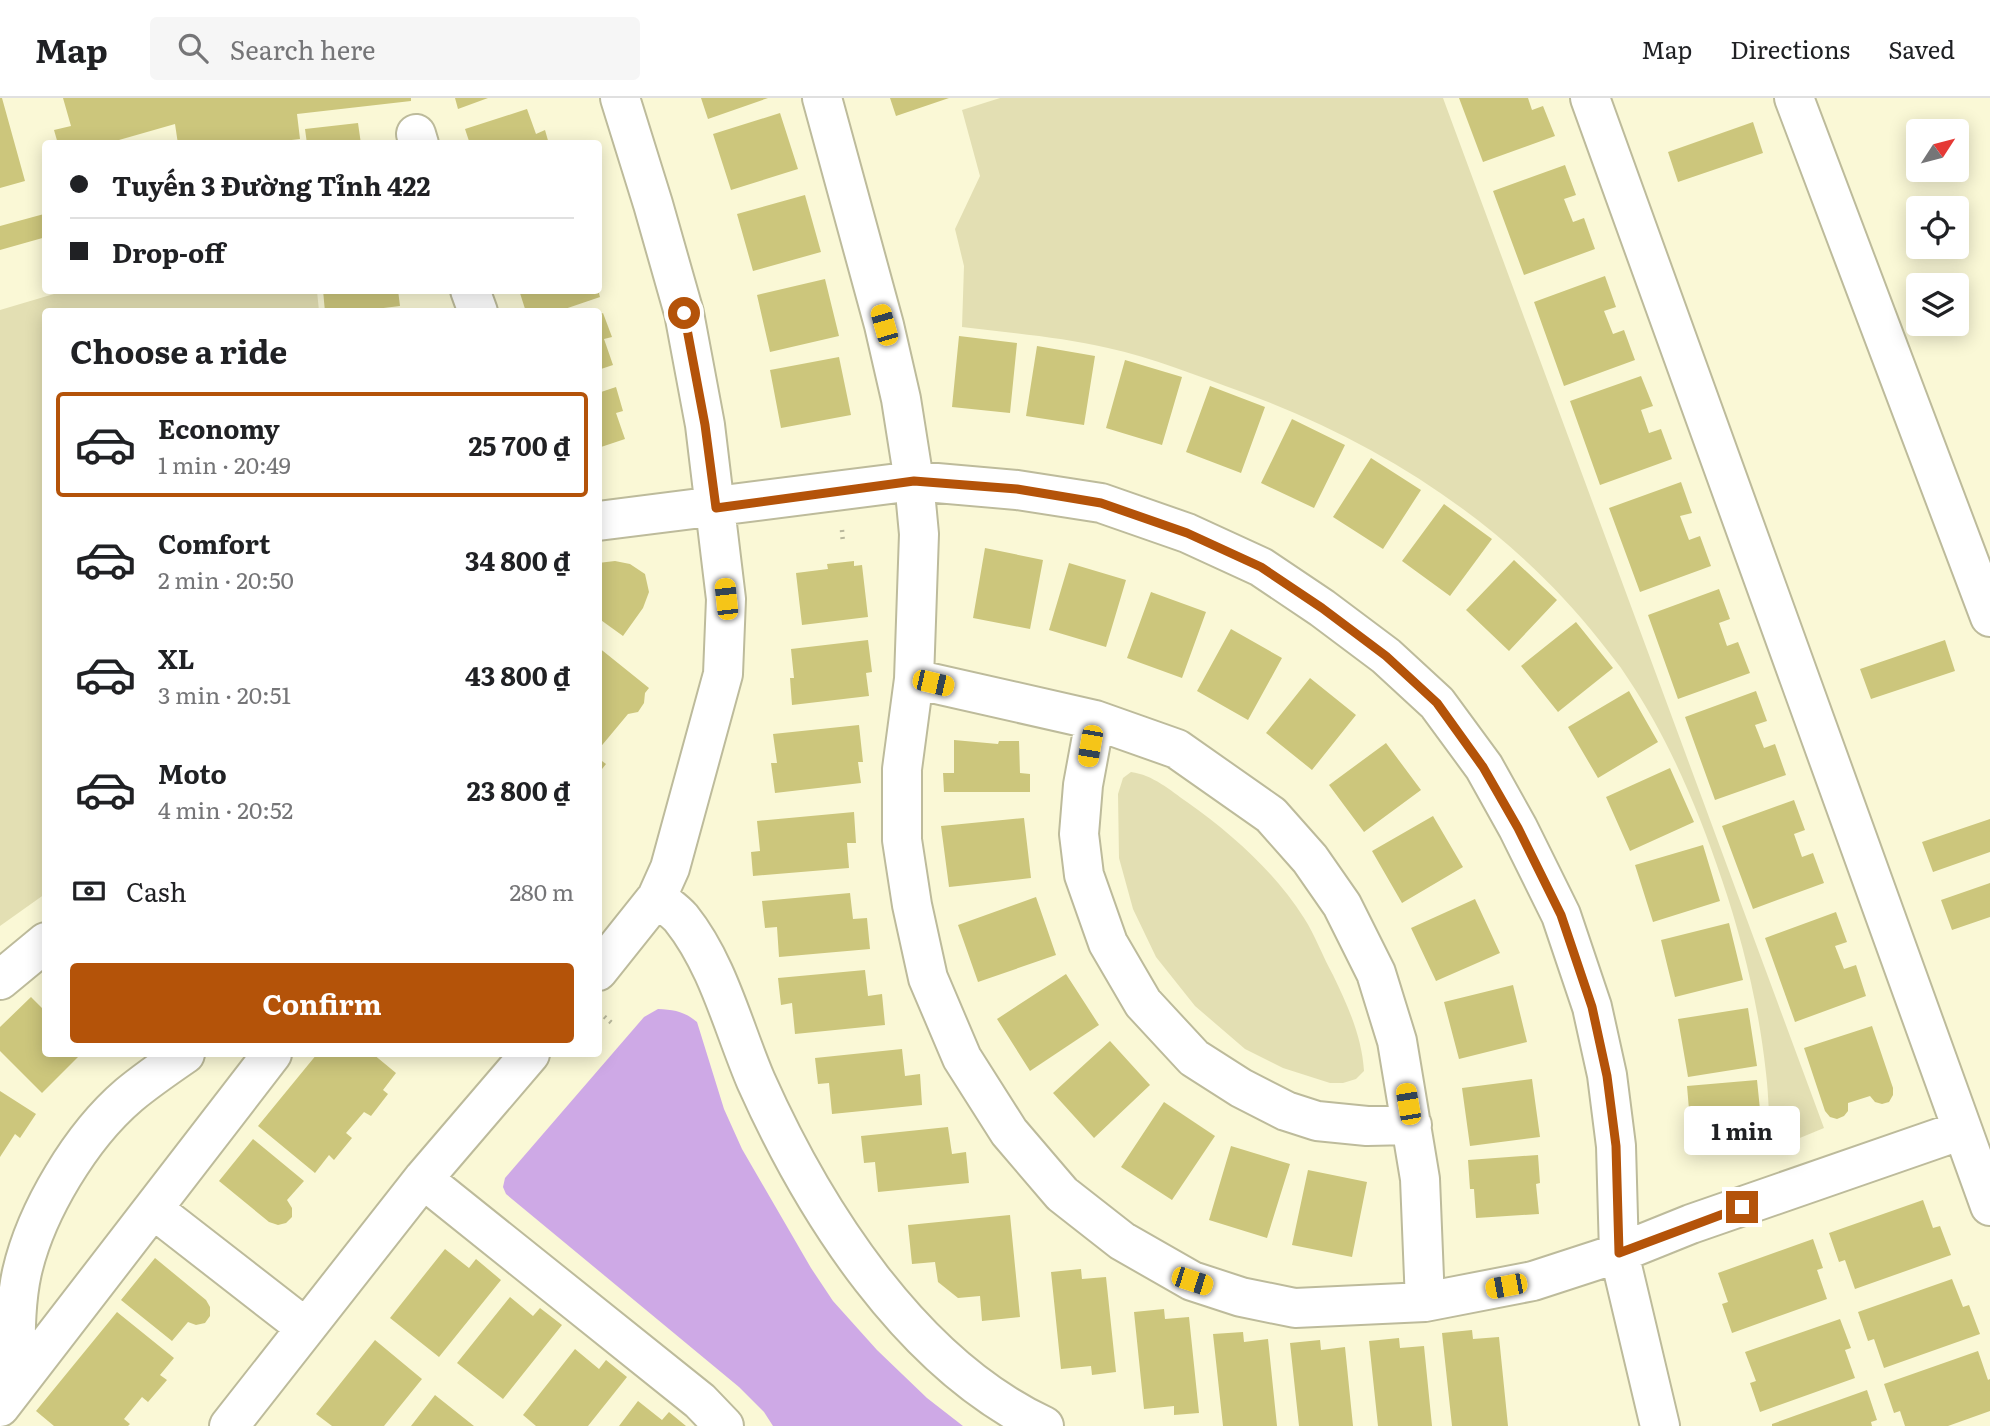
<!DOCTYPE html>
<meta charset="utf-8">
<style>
:root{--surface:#fff;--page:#f6f6f6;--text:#202124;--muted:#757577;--line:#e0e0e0;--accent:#b45309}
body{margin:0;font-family:Literata,serif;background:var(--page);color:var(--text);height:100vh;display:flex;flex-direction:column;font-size:26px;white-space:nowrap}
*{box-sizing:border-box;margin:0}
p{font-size:23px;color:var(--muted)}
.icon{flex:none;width:38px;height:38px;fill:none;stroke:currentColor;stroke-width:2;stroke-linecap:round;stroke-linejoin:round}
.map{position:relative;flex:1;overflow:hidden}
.side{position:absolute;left:42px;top:210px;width:560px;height:749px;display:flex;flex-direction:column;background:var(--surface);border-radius:7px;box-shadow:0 4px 18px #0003}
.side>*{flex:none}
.hud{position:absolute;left:42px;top:42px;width:560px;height:154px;border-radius:7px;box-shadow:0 4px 18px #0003;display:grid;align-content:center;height:154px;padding:0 28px;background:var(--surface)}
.needle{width:46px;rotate:54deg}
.fabs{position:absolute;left:1906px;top:21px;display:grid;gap:14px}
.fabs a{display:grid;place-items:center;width:63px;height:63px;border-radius:7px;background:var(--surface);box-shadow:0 4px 18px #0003;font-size:35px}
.end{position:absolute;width:32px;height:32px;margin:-16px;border:9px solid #b45309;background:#fff;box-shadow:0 0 0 4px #fff}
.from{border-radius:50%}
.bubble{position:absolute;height:49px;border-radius:7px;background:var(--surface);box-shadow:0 4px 18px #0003;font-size:23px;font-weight:700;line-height:49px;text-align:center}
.car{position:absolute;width:21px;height:42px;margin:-21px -10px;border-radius:9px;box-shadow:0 0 5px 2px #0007;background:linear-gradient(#f5c518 24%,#345 0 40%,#f5c518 0 76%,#345 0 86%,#f5c518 0)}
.hud b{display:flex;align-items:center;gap:24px;height:66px;font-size:26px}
.hud b+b{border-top:2px solid var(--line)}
.hud i{width:18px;height:18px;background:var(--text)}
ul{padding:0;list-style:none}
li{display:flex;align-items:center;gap:21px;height:105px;margin:0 14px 10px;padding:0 14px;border:4px solid transparent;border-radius:7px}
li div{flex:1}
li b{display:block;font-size:26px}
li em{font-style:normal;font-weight:700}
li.selected{border-color:var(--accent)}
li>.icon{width:63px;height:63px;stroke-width:1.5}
h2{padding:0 28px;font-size:32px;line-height:84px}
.pay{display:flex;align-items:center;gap:18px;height:77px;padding:0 28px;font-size:26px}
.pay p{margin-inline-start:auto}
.primary-button{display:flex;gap:14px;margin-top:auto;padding:14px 28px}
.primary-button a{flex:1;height:80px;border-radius:7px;background:var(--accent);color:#fff;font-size:28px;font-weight:700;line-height:80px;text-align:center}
header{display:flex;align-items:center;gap:42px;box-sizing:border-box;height:98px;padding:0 35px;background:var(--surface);border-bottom:2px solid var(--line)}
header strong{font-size:33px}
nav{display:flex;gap:38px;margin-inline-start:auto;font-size:24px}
.search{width:490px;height:63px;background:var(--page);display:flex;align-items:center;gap:18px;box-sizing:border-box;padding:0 24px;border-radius:7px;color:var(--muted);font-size:26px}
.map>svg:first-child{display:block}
.green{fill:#e3dfb3}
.water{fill:#cea9e6}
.building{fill:#ccc67c}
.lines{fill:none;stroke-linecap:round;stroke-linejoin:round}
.street-casing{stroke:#bdbb9b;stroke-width:42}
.path{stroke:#b9b89c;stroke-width:4.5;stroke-dasharray:2 5;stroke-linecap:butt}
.street{stroke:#fff;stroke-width:38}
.route{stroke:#b45309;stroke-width:9}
</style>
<header>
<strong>Map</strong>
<div class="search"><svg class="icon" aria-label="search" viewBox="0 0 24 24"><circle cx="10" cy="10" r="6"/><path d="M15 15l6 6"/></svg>Search here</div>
<nav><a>Map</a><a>Directions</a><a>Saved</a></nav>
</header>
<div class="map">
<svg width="1990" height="1328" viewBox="0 0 1990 1328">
<rect width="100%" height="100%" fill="#faf8d6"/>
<!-- green -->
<path class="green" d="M1000 0H1443L1824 1030 1771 1052C1769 1026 1769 1000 1766 975 1759 909 1743 844 1722 782 1698 711 1669 641 1627 579 1619 566 1609 555 1600 543 1508 426 1381 345 1242 294 1198 278 1153 260 1108 250 1060 239 1010 235 962 229L964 168 955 131 980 78 962 12Z
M64 193H317L319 213 46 214 45 796 0 828V212Z
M1131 674C1153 677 1170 692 1187 704 1232 736 1274 773 1304 820 1315 837 1323 859 1333 877 1348 908 1362 939 1364 973L1356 981 1343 985H1330L1283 970 1245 951 1195 908 1156 859 1133 811 1119 760 1118 696 1123 680Z"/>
<!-- water -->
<path class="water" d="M658 911C674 912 684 913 697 924L724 1011 742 1051 811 1170 833 1203 877 1252 927 1300 963 1328H773L764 1314 739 1289 506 1096 503 1089 505 1080 644 919Z"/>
<!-- building -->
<path class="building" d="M0 0H2L25 83 0 90Z
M63 0H411V3L297 16 300 41 258 46H178L175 26 105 46H58L54 32 71 28Z
M455 0H488L458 11Z
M701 0H768L708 21Z
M890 0H949L896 18Z
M1459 0H1528L1532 12 1543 8 1555 38 1483 64Z
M527 11 536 36 545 32 549 46H470L465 31Z
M780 15 798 71 731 92 713 36Z
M1753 24 1763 55 1678 84 1668 54Z
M358 25 361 46H307L305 31Z
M1565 67 1576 97 1564 101 1573 124 1584 120 1595 151 1524 177 1493 93Z
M805 97 821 154 753 173 737 116Z
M44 116 46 139 0 152V128Z
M1605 178 1616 209 1604 213 1613 236 1624 232 1635 262 1564 288 1534 204Z
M825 181 839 238 770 254 757 197Z
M323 192H398L400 208 351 214H325Z
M519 192H598L600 199 556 214H526Z
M603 215 612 239 604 241 613 267 598 272V217Z
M959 238 1017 245 1010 315 952 309Z
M1037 248 1095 258 1084 327 1026 318Z
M839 259 851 317 781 330 770 272Z
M1125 262 1182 279 1162 347 1106 330Z
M1641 278 1653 308 1641 312 1649 335 1661 331 1672 361 1600 387 1570 303Z
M1210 288 1265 309 1241 375 1186 354Z
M616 289 623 313 616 315 625 341 598 350V295Z
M1292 321 1345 347 1314 410 1261 385Z
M1371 360 1421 392 1383 451 1333 419Z
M1681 384 1692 415 1680 418 1689 442 1700 438 1711 468 1640 494 1609 410Z
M1444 406 1492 441 1450 498 1402 463Z
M985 450 1043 462 1030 531 973 520Z
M1514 462 1557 502 1509 553 1466 512Z
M615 463 630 466 645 476 649 494 643 510 623 538 598 520V465Z
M854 463V468L862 467 868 519 802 527 796 475 828 471 827 466Z
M1069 465 1126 482 1106 549 1049 532Z
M1719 491 1730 521 1719 525 1727 548 1738 544 1750 575 1678 601 1648 517Z
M1151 494 1206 514 1182 580 1127 560Z
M1576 524 1613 570 1558 614 1521 568Z
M1231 531 1282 560 1248 622 1197 593Z
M868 542 872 574 866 575 869 598 792 607 790 580H794L791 551Z
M1945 542 1955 573 1871 601 1860 571Z
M598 549 649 590 645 595 644 605 638 614 628 616 598 652Z
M1310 580 1356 617 1312 672 1266 635Z
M1629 593 1658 644 1598 680 1568 629Z
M1756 593 1767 623 1755 627 1764 650 1775 646 1786 677 1715 702 1685 619Z
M859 627 863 664H858L861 685 775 695 771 665H777L773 636Z
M954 642 998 646 999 643H1019L1020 675 1030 676V694H944L943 675H954Z
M1386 645 1421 692 1364 734 1329 687Z
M598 660 606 666 598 676Z
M1670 670 1694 724 1630 753 1606 699Z
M1794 702 1805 732 1794 736 1802 759 1813 755 1824 785 1753 811 1722 728Z
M854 714 856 745H847L849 770 753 778 751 754 760 753 757 723Z
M1433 718 1463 769 1402 805 1372 753Z
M1024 720 1031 780 949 789 941 728Z
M1990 721V754L1933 774 1922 744Z
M1703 747 1720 803 1653 824 1635 767Z
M1990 785V819L1952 832 1941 802Z
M850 795 853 821 867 820 870 851 779 859 777 829 765 830 762 803Z
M1036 799 1056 857 978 884 958 827Z
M1475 801 1500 855 1436 883 1411 830Z
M1836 814 1847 844 1835 848 1844 871 1856 867 1866 898 1795 924 1765 840Z
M1729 825 1743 882 1675 899 1661 842Z
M865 872 868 898 882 896 885 927 795 936 792 905 781 907 778 880Z
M1066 876 1099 927 1030 973 997 921Z
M1513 887 1527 944 1459 961 1444 904Z
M31 899 46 914V956H81L42 995 0 953V929Z
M1748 910 1757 968 1688 979 1678 921Z
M1872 928 1893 990V997L1889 1004 1882 1006 1875 1004 1870 998 1848 1005V1013L1844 1018 1837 1021 1830 1019 1825 1013 1804 950Z
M1110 943 1150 987 1094 1040 1053 995Z
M902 951 905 978 920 976 922 1007 832 1016 829 985 818 986 815 960Z
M317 956H373L396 975 383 992 388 996 371 1018 364 1014 346 1035 352 1040 334 1062 329 1057 315 1075 258 1028Z
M1532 981 1540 1039 1470 1048 1462 990Z
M1757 982 1763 1041 1692 1047 1687 988Z
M0 993 36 1016 20 1040 15 1036 0 1059Z
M1164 1004 1215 1038 1172 1102 1121 1069Z
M948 1029 952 1056 966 1054 969 1085 878 1094 875 1064 864 1065 861 1038Z
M253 1041 304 1083 287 1102 292 1110V1119L286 1125 278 1127 269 1124 219 1083Z
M1231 1048 1290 1066 1267 1140 1209 1122Z
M1538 1057 1540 1085 1536 1086 1539 1116 1476 1120 1474 1091H1470L1468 1062Z
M1308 1072 1367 1084 1352 1159 1292 1147Z
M1923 1102 1933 1130 1940 1128 1951 1157 1855 1191 1845 1162 1839 1164 1829 1135Z
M1010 1117 1020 1219 982 1223 980 1198 958 1200 938 1184 935 1164 912 1166 908 1127Z
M1813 1141 1823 1170 1817 1172 1827 1201 1732 1235 1722 1206 1728 1204 1718 1175Z
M445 1151 469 1170 476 1161 501 1182 439 1259 390 1220Z
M155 1160 206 1202 210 1209V1218L205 1225 196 1227 188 1224 172 1243 121 1202Z
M1081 1171 1082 1181 1106 1179 1116 1274 1092 1277 1091 1268 1061 1271 1051 1174Z
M1952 1181 1963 1209 1969 1207 1980 1236 1884 1270 1874 1241 1868 1243 1858 1214Z
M510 1199 533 1218 540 1210 562 1227 503 1301 457 1265Z
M1164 1211 1165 1221 1189 1219 1199 1315 1174 1317V1308L1144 1311 1134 1214Z
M117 1214 174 1260 160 1277 167 1282 148 1304 142 1299 124 1321 130 1326 128 1328H54L36 1313Z
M1840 1221 1851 1250 1845 1252 1855 1280 1760 1314 1750 1285 1756 1283 1745 1254Z
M1472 1232 1473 1241 1499 1239 1508 1328H1452L1442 1235Z
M1243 1234 1244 1244 1268 1241 1277 1328H1223L1213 1236Z
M1399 1240 1400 1250 1424 1248 1432 1328H1378L1369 1243Z
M375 1242 422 1281 384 1328H332L316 1316Z
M1320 1242 1321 1252 1345 1249 1353 1328H1299L1290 1245Z
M575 1251 599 1271 606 1262 627 1279 588 1328H536L523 1317Z
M1978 1253 1988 1282 1990 1281V1313L1948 1328H1905L1900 1313 1894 1315 1884 1286Z
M1867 1292 1877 1322 1871 1324 1872 1328H1772V1326Z
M435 1297 474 1328H411Z
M638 1303 662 1322 669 1314 686 1328H619Z"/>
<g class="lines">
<defs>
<path id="street" d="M822 0 884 227 901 301 914 383 919 436 914 581 902 671V742L912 807 928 880 962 960 1009 1034 1062 1096 1122 1143 1192 1183 1241 1199 1295 1210 1425 1204 1533 1183 1619 1155 1691 1126 1962 1032
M1590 0 1990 1108
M1794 0 1990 519
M416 36 419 46
M470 192 478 214
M598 423 914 383 1017 392 1101 405 1187 435 1261 469 1322 510 1386 558 1437 605 1484 669 1518 730 1561 817 1592 909 1607 977 1616 1048 1619 1155 1660 1328
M914 581 1095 622 1177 651 1271 717 1310 761 1342 807 1376 875 1397 943 1420 1081 1425 1204
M1095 622 1083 687 1079 736 1084 777 1108 845 1143 905 1194 960 1241 990 1286 1013 1317 1023 1367 1028 1412 1027
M657 799C664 806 674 812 681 820 718 866 733 929 756 983 814 1113 911 1266 1044 1328
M598 873 657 799 670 770 723 576 726 501 705 327 684 215 653 106 620 0
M0 882 46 844
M423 1081 700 1303 724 1328
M153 1111 306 1230
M15 1287C16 1250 14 1210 22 1174 36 1113 81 1038 129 997 147 982 166 969 185 956
M0 1309 272 956
M229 1328 423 1081 530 956"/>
</defs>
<!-- street casing -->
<use href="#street" class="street-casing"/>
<!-- path -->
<path class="path" d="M842 432 843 446
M599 914 614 927"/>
<!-- street -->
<use href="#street" class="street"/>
</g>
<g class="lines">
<!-- route -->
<path class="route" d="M684 215 705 327 716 410 914 383 1017 391 1101 405 1187 435 1261 469 1322 510 1386 558 1437 605 1483 669 1518 730 1561 817 1592 909 1607 978 1616 1048 1619 1155 1742 1109"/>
</g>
</svg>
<div class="fabs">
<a><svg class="needle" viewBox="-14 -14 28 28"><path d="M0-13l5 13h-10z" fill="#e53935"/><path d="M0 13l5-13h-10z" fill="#757577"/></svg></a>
<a><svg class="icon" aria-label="locate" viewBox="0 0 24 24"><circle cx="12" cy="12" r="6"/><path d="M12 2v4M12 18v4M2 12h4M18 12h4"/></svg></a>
<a><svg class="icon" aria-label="layers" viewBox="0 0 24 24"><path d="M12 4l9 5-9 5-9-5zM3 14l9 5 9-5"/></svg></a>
</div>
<i class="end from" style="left:684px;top:215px"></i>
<i class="end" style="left:1742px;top:1109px"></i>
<div class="bubble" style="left:1684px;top:1008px;width:116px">1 min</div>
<i class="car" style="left:884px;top:227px;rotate:344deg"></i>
<i class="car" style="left:726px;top:501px;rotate:354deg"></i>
<i class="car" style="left:933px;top:585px;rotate:103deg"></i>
<i class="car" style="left:1090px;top:648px;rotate:190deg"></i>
<i class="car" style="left:1408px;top:1006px;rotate:350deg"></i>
<i class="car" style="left:1192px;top:1183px;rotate:108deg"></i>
<i class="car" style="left:1506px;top:1188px;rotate:259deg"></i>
<div class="hud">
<b><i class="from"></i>Tuyến 3 Đường Tỉnh 422</b>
<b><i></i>Drop-off</b>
</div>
<section class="side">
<h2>Choose a ride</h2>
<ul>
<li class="selected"><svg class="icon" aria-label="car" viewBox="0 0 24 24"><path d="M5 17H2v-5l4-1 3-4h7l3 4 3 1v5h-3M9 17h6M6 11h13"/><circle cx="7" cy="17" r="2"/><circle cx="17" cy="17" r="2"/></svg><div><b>Economy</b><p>1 min · 20:49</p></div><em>25 700 ₫</em></li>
<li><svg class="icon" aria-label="car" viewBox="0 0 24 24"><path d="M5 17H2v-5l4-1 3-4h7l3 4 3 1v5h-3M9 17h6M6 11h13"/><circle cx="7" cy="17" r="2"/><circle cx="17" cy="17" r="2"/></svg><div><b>Comfort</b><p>2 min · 20:50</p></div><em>34 800 ₫</em></li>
<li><svg class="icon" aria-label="car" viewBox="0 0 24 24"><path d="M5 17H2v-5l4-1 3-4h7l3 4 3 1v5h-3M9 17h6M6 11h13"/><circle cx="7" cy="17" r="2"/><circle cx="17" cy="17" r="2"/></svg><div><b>XL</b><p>3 min · 20:51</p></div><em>43 800 ₫</em></li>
<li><svg class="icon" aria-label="car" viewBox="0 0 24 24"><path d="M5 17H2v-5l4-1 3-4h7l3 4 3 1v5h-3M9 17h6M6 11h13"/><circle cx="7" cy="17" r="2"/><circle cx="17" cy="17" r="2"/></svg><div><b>Moto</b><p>4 min · 20:52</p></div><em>23 800 ₫</em></li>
</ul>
<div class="pay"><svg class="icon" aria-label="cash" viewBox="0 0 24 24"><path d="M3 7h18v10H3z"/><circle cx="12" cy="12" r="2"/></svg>Cash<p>280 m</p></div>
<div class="primary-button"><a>Confirm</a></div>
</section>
</div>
